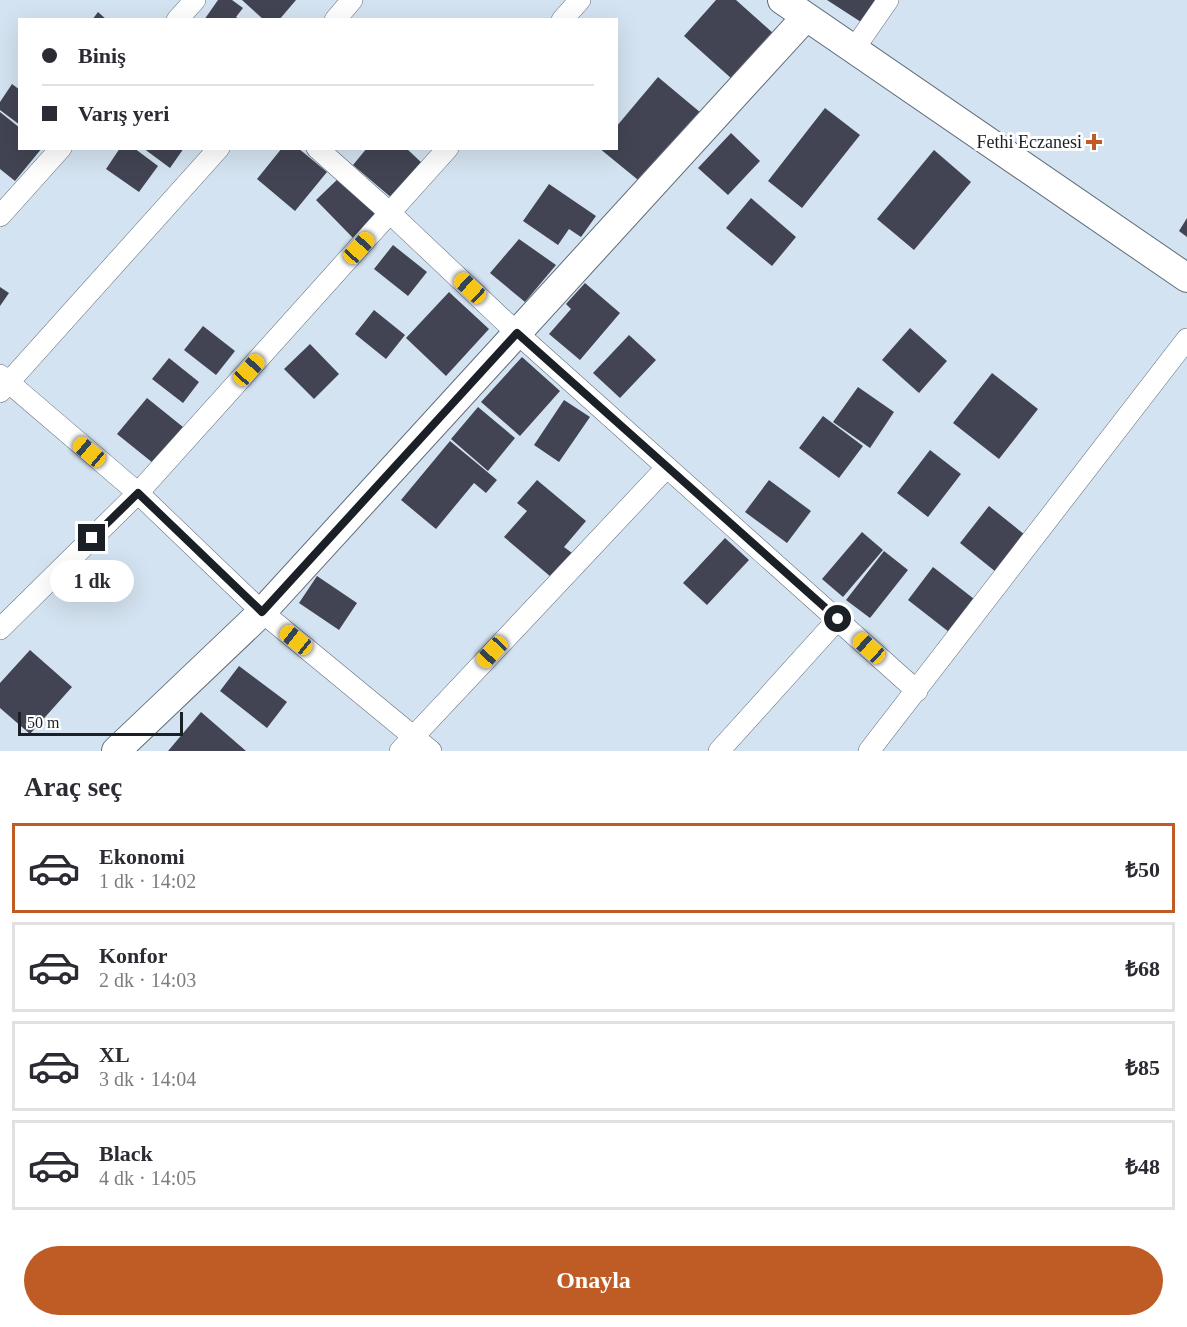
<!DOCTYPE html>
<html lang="tr">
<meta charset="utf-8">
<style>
:root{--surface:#fff;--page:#f7f7f7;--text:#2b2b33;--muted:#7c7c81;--line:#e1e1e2;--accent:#bf5b24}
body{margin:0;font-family:"Times New Roman",serif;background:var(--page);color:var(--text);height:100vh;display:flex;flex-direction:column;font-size:22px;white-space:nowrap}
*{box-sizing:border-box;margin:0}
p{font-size:20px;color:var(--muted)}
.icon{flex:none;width:33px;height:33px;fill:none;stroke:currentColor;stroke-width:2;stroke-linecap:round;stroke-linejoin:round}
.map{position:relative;height:751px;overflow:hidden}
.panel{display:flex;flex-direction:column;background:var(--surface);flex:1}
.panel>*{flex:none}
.top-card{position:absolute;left:18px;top:18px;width:600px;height:132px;border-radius:0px;box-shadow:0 6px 24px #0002;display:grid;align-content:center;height:132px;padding:0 24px;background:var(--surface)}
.scale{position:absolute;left:18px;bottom:15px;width:165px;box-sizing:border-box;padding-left:6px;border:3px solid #1a2025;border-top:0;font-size:16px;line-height:21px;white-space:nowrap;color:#1a2025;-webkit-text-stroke:4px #fff;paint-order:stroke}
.end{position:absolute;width:27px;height:27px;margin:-14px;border:8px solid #1a2025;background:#fff;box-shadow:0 0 0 3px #fff}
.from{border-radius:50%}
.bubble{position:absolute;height:42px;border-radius:21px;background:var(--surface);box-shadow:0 6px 24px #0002;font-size:20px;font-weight:700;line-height:42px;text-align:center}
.car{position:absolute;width:18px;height:36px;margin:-18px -9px;border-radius:8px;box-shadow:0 0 4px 2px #0007;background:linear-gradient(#f5c518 24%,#345 0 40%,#f5c518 0 76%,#345 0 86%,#f5c518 0)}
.top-card b{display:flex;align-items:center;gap:21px;height:57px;font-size:22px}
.top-card b+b{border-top:2px solid var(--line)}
.top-card i{width:15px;height:15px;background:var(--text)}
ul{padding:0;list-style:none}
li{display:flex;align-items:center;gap:18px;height:90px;margin:0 12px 9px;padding:0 12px;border:3px solid var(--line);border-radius:0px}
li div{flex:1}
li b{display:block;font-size:22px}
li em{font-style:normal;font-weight:700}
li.current{border-color:var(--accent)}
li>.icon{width:54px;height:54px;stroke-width:1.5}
h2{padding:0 24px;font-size:27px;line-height:72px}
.primary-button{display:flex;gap:12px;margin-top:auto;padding:12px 24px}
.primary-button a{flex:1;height:69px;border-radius:36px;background:var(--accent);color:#fff;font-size:24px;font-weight:700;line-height:69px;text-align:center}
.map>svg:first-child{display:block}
.building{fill:#424453}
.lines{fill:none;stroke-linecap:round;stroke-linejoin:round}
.street-casing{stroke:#5f6c78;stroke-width:22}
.secondary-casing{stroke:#5f6c78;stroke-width:30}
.street{stroke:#fff;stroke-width:21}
.secondary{stroke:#fff;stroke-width:28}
.route{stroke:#1a2025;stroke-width:8}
.poi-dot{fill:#bf5b24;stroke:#fff;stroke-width:2}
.labels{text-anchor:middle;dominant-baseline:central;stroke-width:6;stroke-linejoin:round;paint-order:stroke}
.poi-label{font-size:18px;fill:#1a2025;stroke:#fff;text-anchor:end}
</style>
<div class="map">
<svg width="1187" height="751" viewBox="0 0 1187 751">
<rect width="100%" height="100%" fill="#d4e3f1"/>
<!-- building -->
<path class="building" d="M218 0H232L243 8 236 17 240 20H204Z
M242 0H296L279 20H264Z
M716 0H736L773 33 732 79 684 36Z
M827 0H875L861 22Z
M98 12 107 20H92Z
M658 77 701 113 643 184 599 148H616V127Z
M12 84 20 90V125L0 110V102Z
M825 108 860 135 802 208 768 181Z
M0 112 20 128V148H42L15 181 0 169Z
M731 133 760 161 728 195 698 168Z
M120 148H134L158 166 139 192 106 169Z
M143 148H184L170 168Z
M282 148H298L327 172 295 211 257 179Z
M367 148H406L423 164 393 199 353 165Z
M934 150 971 182 914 250 877 219Z
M342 175 378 213 353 238 316 200Z
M549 184 596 216 581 237 569 229 558 245 523 221Z
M751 198 796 237 772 266 726 228Z
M1187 218V237L1179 231Z
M519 239 556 265 525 302 490 273Z
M393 245 427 272 408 296 374 269Z
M585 283 620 313 580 360 549 334 571 309 566 304Z
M0 287 9 293 0 306Z
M449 292 489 329 446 376 406 338Z
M374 310 405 335 386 359 355 334Z
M203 326 235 351 216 375 184 350Z
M910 328 947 361 919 393 882 360Z
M629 335 656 360 620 398 593 373Z
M310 344 339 374 314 399 284 369Z
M522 357 560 391 520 436 481 402Z
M169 358 199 382 183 403 152 379Z
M992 373 1038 409 999 459 953 423Z
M858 387 894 412 870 448 833 422Z
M147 398 183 427 153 463 117 434Z
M564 400 590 417 559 462 534 445Z
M478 407 515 438 488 471 451 439Z
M823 416 863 446 839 478 799 448Z
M450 441 497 480 486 493 474 483 436 529 401 500Z
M930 450 961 474 928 517 897 493Z
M537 480 586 521 564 547 572 553 551 577 504 537 527 511 517 503Z
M769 480 811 511 787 543 745 512Z
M989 506 1025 535 996 572 960 543Z
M862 532 883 550 843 597 822 579Z
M725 538 749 560 707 605 683 583Z
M884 551 908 570 870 618 846 600Z
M933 567 978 602 949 632 908 600Z
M317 576 357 603 339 630 299 603Z
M30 650 72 687 30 734 0 708V683Z
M239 666 287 702 267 728 220 691Z
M201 712 246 751H168Z"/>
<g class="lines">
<defs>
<path id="street" d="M177 20 195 0
M335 20 352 0
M562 20 580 0
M854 49 888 0
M317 148 390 213 517 333 917 691
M0 216 61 148
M0 375 138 493 262 612 431 751
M0 392 219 148
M0 629 138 493 448 148
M400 751 667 467
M719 751 838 619
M869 751 1187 339"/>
<path id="secondary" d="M782 0 1187 278
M116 751 262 612 805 18"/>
</defs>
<!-- street casing -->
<use href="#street" class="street-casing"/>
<!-- secondary casing -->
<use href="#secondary" class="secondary-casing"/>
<!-- street -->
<use href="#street" class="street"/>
<!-- secondary -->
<use href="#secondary" class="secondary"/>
</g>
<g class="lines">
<!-- route -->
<path class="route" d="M92 538 138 493 262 612 517 333 838 619"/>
</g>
<!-- markers -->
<path class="poi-dot" d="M1091 133h6v6h6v6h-6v6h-6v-6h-6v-6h6z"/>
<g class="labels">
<!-- poi labels -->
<g class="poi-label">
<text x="1082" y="142">Fethi Eczanesi</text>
</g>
</g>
</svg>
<div class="scale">50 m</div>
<i class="end from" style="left:838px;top:619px"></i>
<i class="end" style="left:92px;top:538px"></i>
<div class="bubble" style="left:50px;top:560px;width:84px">1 dk</div>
<i class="car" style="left:359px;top:248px;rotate:42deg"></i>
<i class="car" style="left:470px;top:288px;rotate:313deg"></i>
<i class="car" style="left:249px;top:370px;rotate:42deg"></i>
<i class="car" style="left:89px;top:452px;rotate:310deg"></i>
<i class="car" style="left:296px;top:640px;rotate:309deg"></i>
<i class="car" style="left:869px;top:648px;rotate:312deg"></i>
<i class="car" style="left:492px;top:652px;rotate:223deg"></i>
<div class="top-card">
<b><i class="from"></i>Biniş</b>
<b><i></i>Varış yeri</b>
</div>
</div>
<section class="panel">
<h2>Araç seç</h2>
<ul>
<li class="current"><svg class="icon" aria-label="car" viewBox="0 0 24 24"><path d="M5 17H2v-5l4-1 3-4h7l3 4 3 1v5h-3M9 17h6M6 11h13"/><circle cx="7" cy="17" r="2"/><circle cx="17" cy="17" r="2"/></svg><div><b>Ekonomi</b><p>1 dk · 14:02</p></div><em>₺50</em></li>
<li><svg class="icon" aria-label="car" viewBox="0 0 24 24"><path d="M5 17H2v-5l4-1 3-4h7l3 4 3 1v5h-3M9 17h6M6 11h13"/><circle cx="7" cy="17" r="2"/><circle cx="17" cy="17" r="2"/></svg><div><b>Konfor</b><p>2 dk · 14:03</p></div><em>₺68</em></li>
<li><svg class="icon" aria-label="car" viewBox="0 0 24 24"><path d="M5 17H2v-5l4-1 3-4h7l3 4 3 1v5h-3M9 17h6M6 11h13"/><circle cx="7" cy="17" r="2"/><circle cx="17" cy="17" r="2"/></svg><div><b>XL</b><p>3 dk · 14:04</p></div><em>₺85</em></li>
<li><svg class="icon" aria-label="car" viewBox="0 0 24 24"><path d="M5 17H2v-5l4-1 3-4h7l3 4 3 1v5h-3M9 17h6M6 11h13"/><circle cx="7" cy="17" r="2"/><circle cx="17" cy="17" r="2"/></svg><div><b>Black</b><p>4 dk · 14:05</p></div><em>₺48</em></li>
</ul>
<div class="primary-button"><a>Onayla</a></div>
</section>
